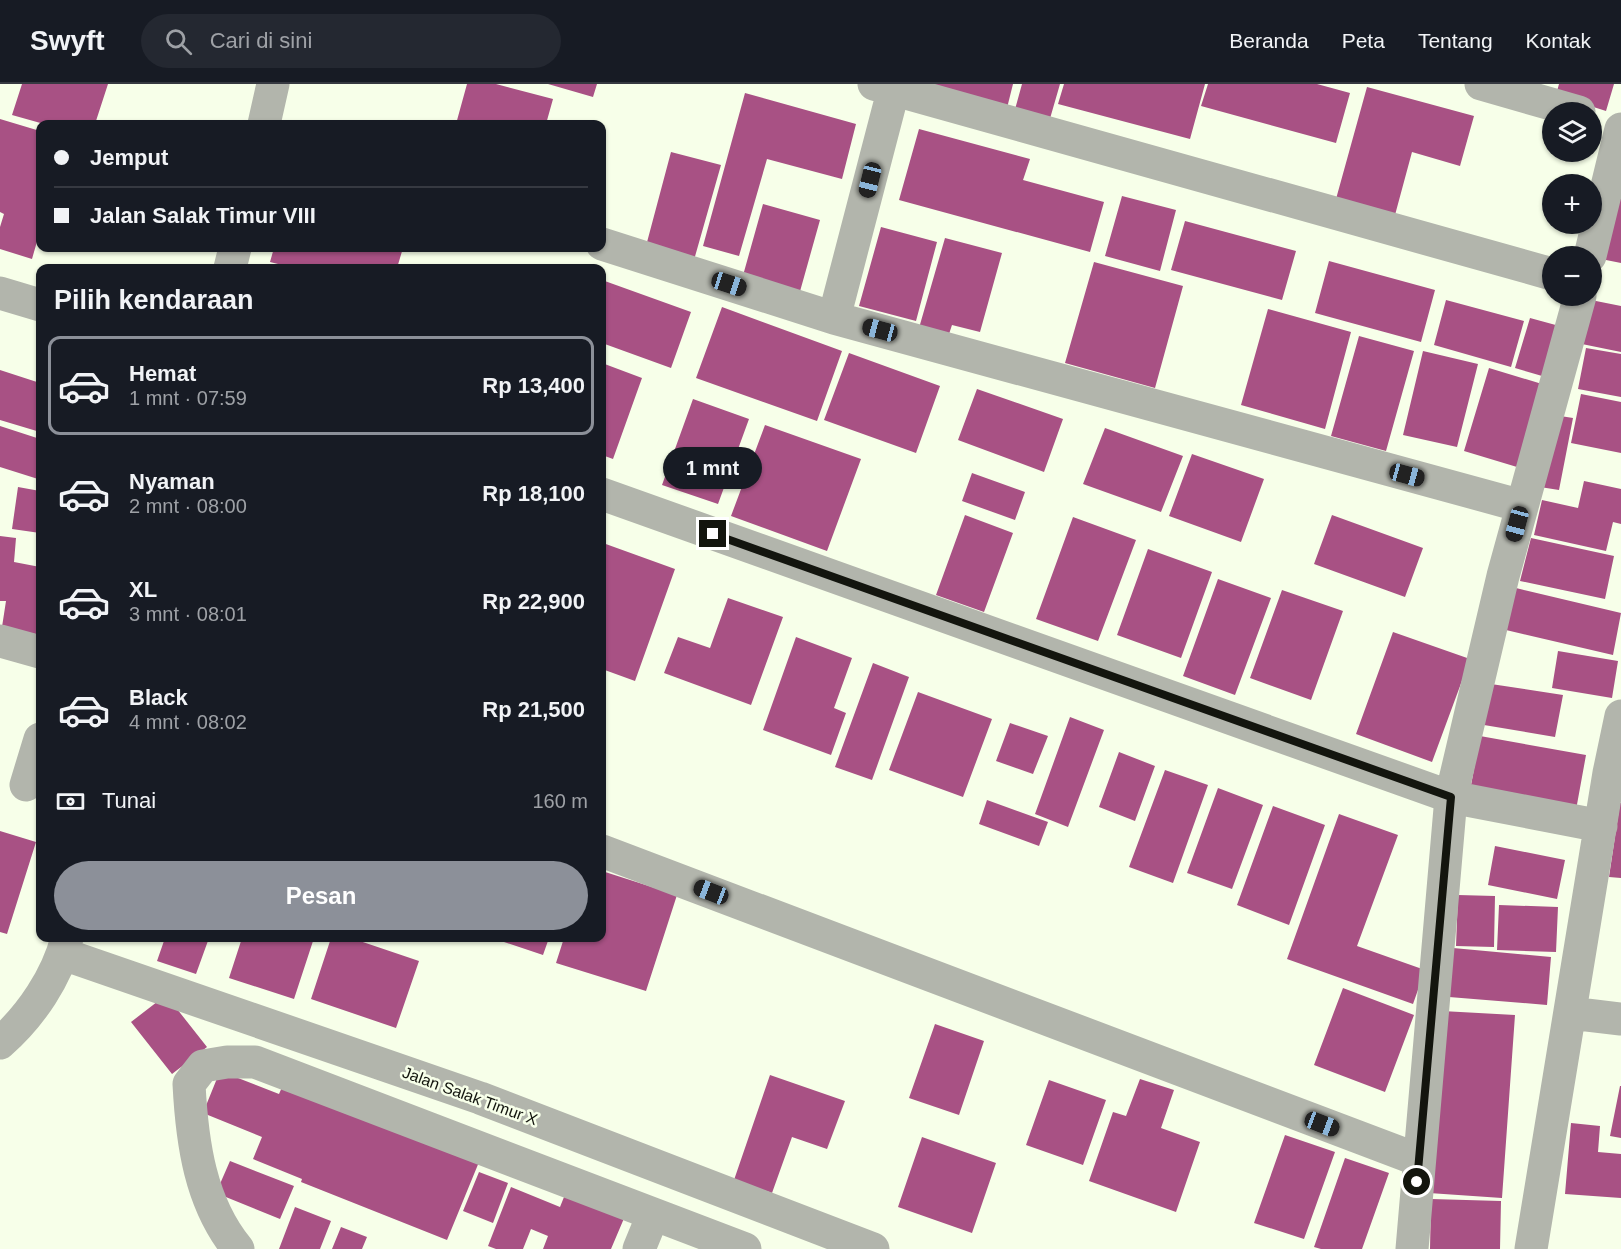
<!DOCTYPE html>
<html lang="id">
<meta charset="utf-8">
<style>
:root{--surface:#171b24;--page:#242831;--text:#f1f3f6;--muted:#9ea1a6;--line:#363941;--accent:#8c9099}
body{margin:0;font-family:Arial,sans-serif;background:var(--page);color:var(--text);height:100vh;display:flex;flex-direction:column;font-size:22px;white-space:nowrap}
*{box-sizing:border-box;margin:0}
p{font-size:20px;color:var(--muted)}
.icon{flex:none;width:33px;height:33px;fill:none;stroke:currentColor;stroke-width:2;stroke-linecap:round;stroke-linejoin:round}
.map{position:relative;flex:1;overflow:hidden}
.panel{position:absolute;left:36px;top:180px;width:570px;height:678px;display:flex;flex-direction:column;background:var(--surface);border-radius:12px;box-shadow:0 2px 4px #0004}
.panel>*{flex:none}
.top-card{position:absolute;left:36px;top:36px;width:570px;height:132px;border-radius:12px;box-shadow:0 2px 4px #0004;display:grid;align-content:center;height:132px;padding:0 18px;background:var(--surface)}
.tools{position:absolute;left:1542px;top:18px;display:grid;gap:12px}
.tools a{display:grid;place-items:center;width:60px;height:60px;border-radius:50%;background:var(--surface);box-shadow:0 2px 4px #0004;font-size:30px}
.end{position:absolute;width:27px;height:27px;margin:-14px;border:8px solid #13150e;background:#fff;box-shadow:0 0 0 3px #fff}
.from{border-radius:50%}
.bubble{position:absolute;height:42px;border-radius:21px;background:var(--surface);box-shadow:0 2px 4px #0004;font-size:20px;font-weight:800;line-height:42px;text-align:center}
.car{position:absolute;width:18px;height:36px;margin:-18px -9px;border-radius:8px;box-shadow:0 0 4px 2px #0007;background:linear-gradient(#222 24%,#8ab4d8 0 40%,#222 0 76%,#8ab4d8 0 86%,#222 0)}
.top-card b{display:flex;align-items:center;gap:21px;height:57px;font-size:22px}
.top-card b+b{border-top:2px solid var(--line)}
.top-card i{width:15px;height:15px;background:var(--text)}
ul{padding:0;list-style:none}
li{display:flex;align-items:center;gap:18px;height:99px;margin:0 12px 9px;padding:0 6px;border:3px solid transparent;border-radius:12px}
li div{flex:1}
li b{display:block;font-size:22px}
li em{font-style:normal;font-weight:800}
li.current{border-color:var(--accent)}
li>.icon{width:54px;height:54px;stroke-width:1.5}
h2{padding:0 18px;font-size:27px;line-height:72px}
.pay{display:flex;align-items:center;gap:15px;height:66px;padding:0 18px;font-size:22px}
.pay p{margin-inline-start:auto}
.cta{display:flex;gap:12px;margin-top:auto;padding:12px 18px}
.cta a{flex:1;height:69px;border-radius:36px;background:var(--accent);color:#fff;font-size:24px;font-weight:800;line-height:69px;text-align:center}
header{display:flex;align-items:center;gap:36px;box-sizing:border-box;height:84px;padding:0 30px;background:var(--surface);border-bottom:2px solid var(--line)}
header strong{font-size:28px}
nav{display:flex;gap:33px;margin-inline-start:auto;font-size:21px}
.search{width:420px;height:54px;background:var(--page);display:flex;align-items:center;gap:15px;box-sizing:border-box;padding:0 21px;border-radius:33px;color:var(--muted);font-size:22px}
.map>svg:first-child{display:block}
.building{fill:#a85184}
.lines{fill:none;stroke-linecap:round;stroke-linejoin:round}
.minor{stroke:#b2b5ac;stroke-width:33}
.route{stroke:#13150e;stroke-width:8}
.labels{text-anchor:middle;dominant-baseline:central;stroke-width:5;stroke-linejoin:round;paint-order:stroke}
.street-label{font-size:16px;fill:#13150e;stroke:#f7ffe9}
</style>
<header>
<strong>Swyft</strong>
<div class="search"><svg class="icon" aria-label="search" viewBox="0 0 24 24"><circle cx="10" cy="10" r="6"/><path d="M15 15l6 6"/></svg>Cari di sini</div>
<nav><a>Beranda</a><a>Peta</a><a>Tentang</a><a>Kontak</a></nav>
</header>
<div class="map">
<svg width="1621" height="1165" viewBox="0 0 1621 1165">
<rect width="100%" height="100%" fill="#f7ffe9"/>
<!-- building -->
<path class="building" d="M22 0H108L95 40H44L12 31Z
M467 0H496L553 15 546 40H456Z
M548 0H597L593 13Z
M931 0H1013L1005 32Z
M1022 0H1060L1049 38 1014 29Z
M1064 0H1205L1190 55 1058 20Z
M1208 0H1317L1350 9 1336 59 1201 22Z
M1559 0H1614L1606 27 1556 11Z
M1367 3 1474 32 1460 82 1412 68 1395 131 1336 115Z
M745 9 856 40 842 95 767 75 739 172 703 162Z
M0 35 40 47V147L32 175 0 165V143L4 130 0 128Z
M919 45 1030 75 1023 96 1104 118 1090 168 899 116Z
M671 68 721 81 694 176 646 162Z
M1621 105V179L1601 175Z
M1122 112 1176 126 1160 187 1105 172Z
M763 120 820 136 799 211 742 195Z
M1185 137 1296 167 1282 216 1171 186Z
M881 143 937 158 916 237 859 222Z
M945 154 1002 169 980 248 952 241 948 253 919 244Z
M274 164H403L397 184H294L270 178Z
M1329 177 1435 206 1421 258 1315 229Z
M1094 178 1183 202 1155 304 1065 279Z
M602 196 691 228 671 284 602 259Z
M1586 215 1621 222V268L1577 259Z
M1446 216 1524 237 1511 283 1434 261Z
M722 223 842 267 817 337 696 294Z
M1268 225 1351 248 1325 345 1241 321Z
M1530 234 1563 243 1549 294 1515 284Z
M1359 252 1414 267 1386 367 1331 352Z
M1586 264 1621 270V313L1578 305Z
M1423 267 1478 280 1457 363 1403 351Z
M849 269 940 302 916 369 824 336Z
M602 279 642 294 613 375 602 371Z
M1489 284 1542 300 1517 383 1464 367Z
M0 286 40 299V348L0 336Z
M977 305 1063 335 1044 388 958 356Z
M1581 310 1621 318V369L1571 359Z
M693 315 749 335 718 420 662 401Z
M1554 331 1573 334 1559 406 1540 403Z
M765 341 861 375 827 467 731 432Z
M0 342 40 355 38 395 0 383Z
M1105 344 1183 372 1161 428 1083 400Z
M1192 370 1264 395 1241 458 1169 432Z
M972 389 1025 408 1015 436 962 417Z
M1584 397 1621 405V440L1613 438 1606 467 1534 451 1542 416 1578 424Z
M18 403 40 407V449L12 445Z
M965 431 1013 449 984 528 936 511Z
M1332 431 1423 464 1405 513 1314 480Z
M1073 433 1136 456 1098 557 1036 535Z
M0 452 16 454 14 478 40 483V551L2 543 6 517H0Z
M1531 454 1614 472 1605 515 1520 497Z
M603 459 675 485 635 597 602 585Z
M1148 465 1212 488 1181 574 1117 551Z
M1218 495 1271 514 1235 611 1183 592Z
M1516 504 1621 529 1613 571 1506 546Z
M1282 506 1343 527 1311 616 1250 594Z
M728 514 783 533 751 621 664 589 678 553 710 564Z
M1393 548 1470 575 1432 678 1356 650Z
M796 553 852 574 834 624 846 629 831 671 763 646Z
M1558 567 1618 577 1612 614 1552 604Z
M873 579 909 593 872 696 835 683Z
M1491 600 1563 611 1555 653 1484 641Z
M918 608 992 635 963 713 889 686Z
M1070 633 1104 646 1068 743 1035 730Z
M1010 639 1048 652 1033 690 996 677Z
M1480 652 1586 671 1576 726 1470 707Z
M1119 668 1155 682 1135 737 1099 723Z
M1165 686 1208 701 1173 799 1129 783Z
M1218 704 1263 721 1232 805 1187 789Z
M987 716 1048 738 1039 762 979 740Z
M1620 719H1621V794L1609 793Z
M1273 722 1325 741 1289 841 1237 821Z
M1339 730 1398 751 1357 862 1425 886 1413 920 1287 875Z
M0 747 36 758 7 850 0 848Z
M1495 762 1565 776 1557 815 1488 801Z
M602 787 677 811 646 907 556 879 564 854H602Z
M1458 811 1495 812 1494 863 1456 862Z
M1499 821 1558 823 1556 868 1497 866Z
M165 854H209L196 890 157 877Z
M242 854H314L294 915 229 894Z
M331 854H351L419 877 396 944 311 915Z
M492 854H549L543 871Z
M1453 864 1551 873 1547 921 1449 913Z
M1343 904 1414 931 1385 1008 1314 981Z
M166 911 207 963 172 990 131 938Z
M1442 927 1515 931 1502 1114 1429 1109Z
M935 940 984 957 959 1031 909 1014Z
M220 987 279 1010 283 1001 479 1078 447 1156 301 1098 302 1095 253 1075 262 1053 203 1029Z
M770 991 845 1017 827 1065 792 1053 772 1109 734 1096Z
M1140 995 1174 1006 1161 1044 1200 1058 1176 1128 1089 1097 1113 1028 1126 1032Z
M1049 996 1106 1016 1083 1081 1026 1061Z
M1620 1002H1621V1054L1610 1052Z
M1571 1039 1600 1042 1598 1068 1621 1070V1114L1565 1110Z
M1285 1051 1335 1068 1304 1155 1254 1139Z
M922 1053 996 1079 972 1149 898 1123Z
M1345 1074 1389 1089 1362 1165H1321L1314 1163Z
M230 1077 294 1102 280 1135 216 1109Z
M479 1088 508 1099 493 1139 463 1127Z
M511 1103 560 1123 566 1108 625 1132 611 1165H543L548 1152 531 1145 523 1165H496L488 1162Z
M1431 1115 1501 1117 1500 1165H1430Z
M295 1123 331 1137 320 1165H279Z
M341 1143 367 1153 362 1165H332Z"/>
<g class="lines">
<!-- minor -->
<path class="minor" d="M874 0 1552 190
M1481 0 1579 28
M264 40 273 0
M602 160 834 234 1522 422
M1590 172 1621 45
M230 184 235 164
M0 209 40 221
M834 234 895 0
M602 410 1451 713 1601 742
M0 557 40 568
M26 701 40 655
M602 767 1419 1076
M63 870 480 1014 873 1165
M1570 929 1621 935
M0 959C31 932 57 893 67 854
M238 1165C200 1119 192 1058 189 1000L203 982 227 978H255L745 1165
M639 1165 653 1131
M1412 1165 1451 713 1503 492 1580 212
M1531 1165 1609 689 1621 632"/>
</g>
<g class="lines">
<!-- route -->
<path class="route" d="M713 450 1451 713 1417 1098"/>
</g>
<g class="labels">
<!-- street labels -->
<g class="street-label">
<text transform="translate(470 1012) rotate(20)">Jalan Salak Timur X</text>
</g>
</g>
</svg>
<div class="tools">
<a><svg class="icon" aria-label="layers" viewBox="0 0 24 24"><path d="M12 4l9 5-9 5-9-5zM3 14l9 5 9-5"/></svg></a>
<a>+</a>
<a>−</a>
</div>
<i class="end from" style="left:1417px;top:1098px"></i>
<i class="end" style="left:713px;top:450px"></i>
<div class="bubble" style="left:663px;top:363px;width:99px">1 mnt</div>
<i class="car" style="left:870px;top:96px;rotate:194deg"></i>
<i class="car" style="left:729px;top:200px;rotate:108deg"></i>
<i class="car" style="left:880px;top:246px;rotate:285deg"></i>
<i class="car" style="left:1407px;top:391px;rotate:105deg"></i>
<i class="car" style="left:1517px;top:440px;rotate:195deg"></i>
<i class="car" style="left:711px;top:808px;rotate:291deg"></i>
<i class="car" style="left:1322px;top:1040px;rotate:111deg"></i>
<div class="top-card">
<b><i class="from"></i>Jemput</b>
<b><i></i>Jalan Salak Timur VIII</b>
</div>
<section class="panel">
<h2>Pilih kendaraan</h2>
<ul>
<li class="current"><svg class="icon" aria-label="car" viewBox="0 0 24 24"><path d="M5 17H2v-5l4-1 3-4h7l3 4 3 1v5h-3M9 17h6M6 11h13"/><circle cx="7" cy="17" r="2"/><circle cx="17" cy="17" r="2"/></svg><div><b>Hemat</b><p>1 mnt · 07:59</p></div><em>Rp 13,400</em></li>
<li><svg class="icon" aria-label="car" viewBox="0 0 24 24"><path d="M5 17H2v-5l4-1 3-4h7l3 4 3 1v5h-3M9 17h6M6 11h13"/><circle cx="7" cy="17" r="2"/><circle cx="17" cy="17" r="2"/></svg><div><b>Nyaman</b><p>2 mnt · 08:00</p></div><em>Rp 18,100</em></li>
<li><svg class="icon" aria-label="car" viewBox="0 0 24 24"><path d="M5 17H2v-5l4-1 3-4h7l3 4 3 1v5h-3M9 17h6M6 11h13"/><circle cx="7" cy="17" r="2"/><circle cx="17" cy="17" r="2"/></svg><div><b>XL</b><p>3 mnt · 08:01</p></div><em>Rp 22,900</em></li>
<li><svg class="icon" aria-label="car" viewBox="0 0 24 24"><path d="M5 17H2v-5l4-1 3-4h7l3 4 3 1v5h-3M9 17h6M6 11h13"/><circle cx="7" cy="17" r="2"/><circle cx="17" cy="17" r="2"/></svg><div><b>Black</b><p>4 mnt · 08:02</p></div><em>Rp 21,500</em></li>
</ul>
<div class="pay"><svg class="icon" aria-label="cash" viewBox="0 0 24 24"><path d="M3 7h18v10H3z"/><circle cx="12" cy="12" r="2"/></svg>Tunai<p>160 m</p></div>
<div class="cta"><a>Pesan</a></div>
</section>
</div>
